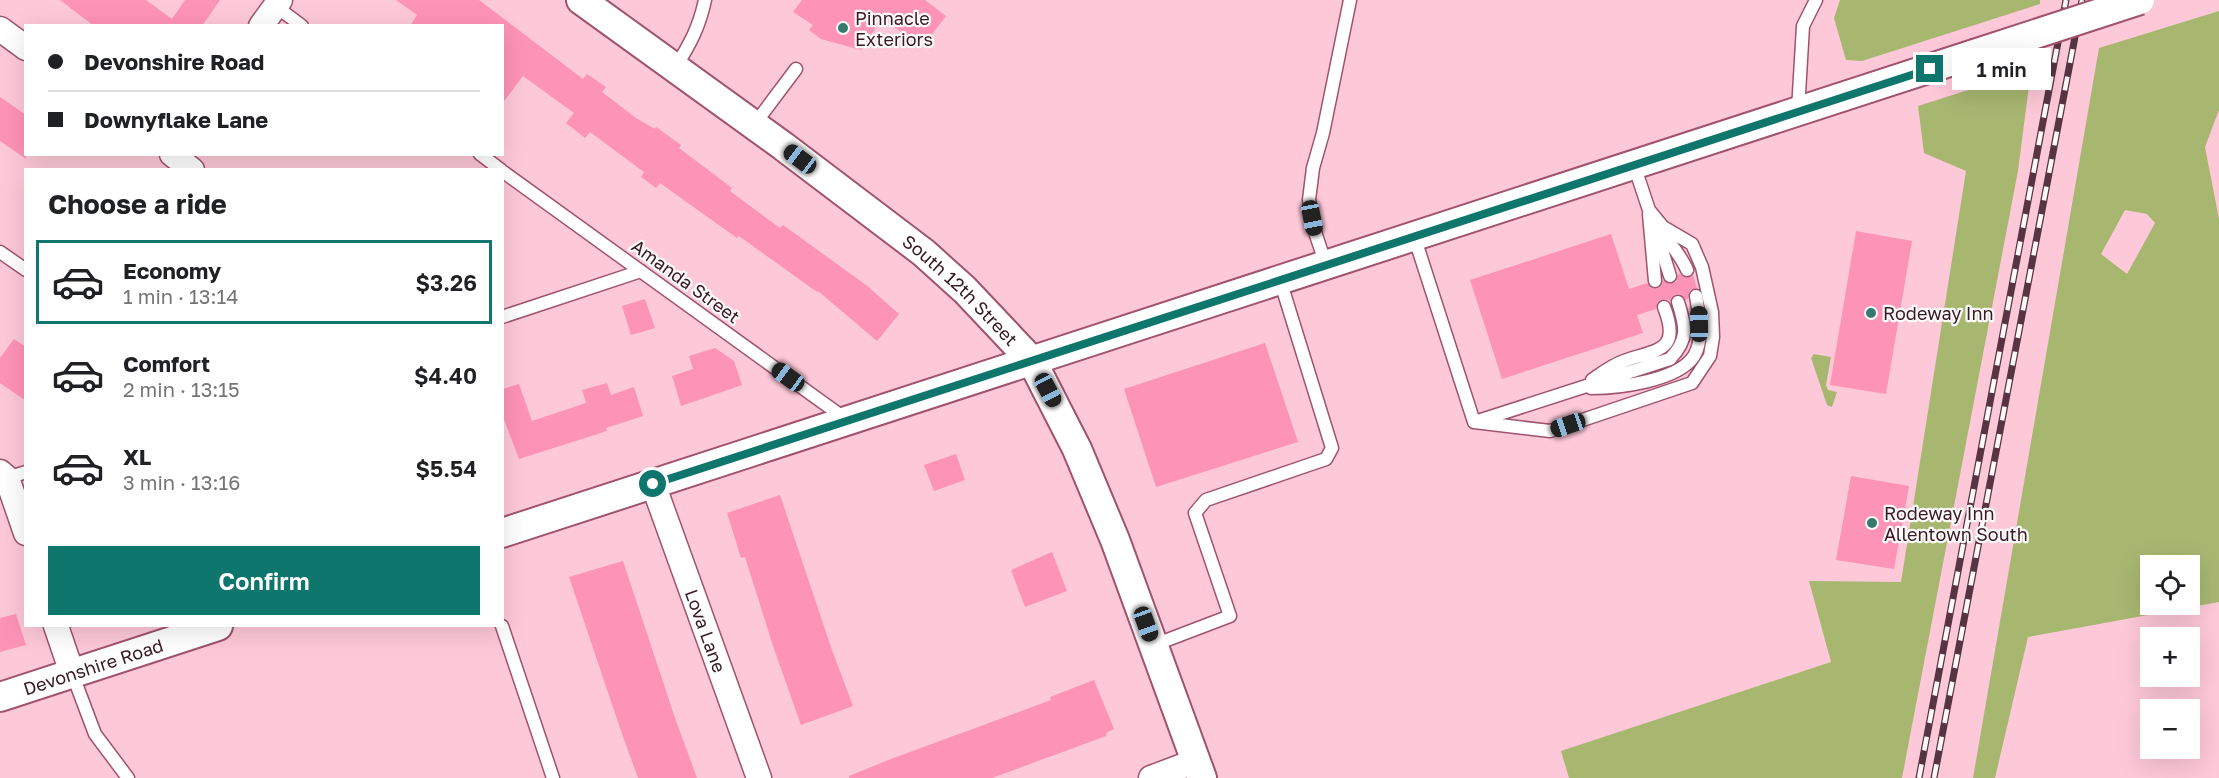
<!DOCTYPE html>
<meta charset="utf-8">
<style>
:root{--surface:#fff;--page:#f2f2f2;--text:#202124;--muted:#757577;--line:#e0e0e0;--accent:#0f766e}
body{margin:0;font-family:"Golos Text",sans-serif;background:var(--page);color:var(--text);height:100vh;display:flex;flex-direction:column;font-size:22px;white-space:nowrap}
*{box-sizing:border-box;margin:0}
p{font-size:20px;color:var(--muted)}
.icon{flex:none;width:33px;height:33px;fill:none;stroke:currentColor;stroke-width:2;stroke-linecap:round;stroke-linejoin:round}
.map{position:relative;flex:1;overflow:hidden}
.drawer{position:absolute;left:24px;top:168px;width:480px;height:459px;display:flex;flex-direction:column;background:var(--surface);border-radius:0px;box-shadow:0 6px 24px #0002}
.drawer>*{flex:none}
.guide{position:absolute;left:24px;top:24px;width:480px;height:132px;border-radius:0px;box-shadow:0 6px 24px #0002;display:grid;align-content:center;height:132px;padding:0 24px;background:var(--surface)}
.fabs{position:absolute;left:2140px;top:555px;display:grid;gap:12px}
.fabs a{display:grid;place-items:center;width:60px;height:60px;border-radius:0px;background:var(--surface);box-shadow:0 6px 24px #0002;font-size:30px}
.end{position:absolute;width:27px;height:27px;margin:-14px;border:8px solid #0f766e;background:#fff;box-shadow:0 0 0 3px #fff}
.from{border-radius:50%}
.bubble{position:absolute;height:42px;border-radius:0px;background:var(--surface);box-shadow:0 6px 24px #0002;font-size:20px;font-weight:600;line-height:42px;text-align:center}
.car{position:absolute;width:18px;height:36px;margin:-18px -9px;border-radius:8px;box-shadow:0 0 4px 2px #0007;background:linear-gradient(#222 24%,#8ab4d8 0 40%,#222 0 76%,#8ab4d8 0 86%,#222 0)}
.guide b{display:flex;align-items:center;gap:21px;height:57px;font-size:22px}
.guide b+b{border-top:2px solid var(--line)}
.guide i{width:15px;height:15px;background:var(--text)}
ul{padding:0;list-style:none}
li{display:flex;align-items:center;gap:18px;height:84px;margin:0 12px 9px;padding:0 12px;border:3px solid transparent;border-radius:0px}
li div{flex:1}
li b{display:block;font-size:22px}
li em{font-style:normal;font-weight:600}
li.current{border-color:var(--accent)}
li>.icon{width:54px;height:54px;stroke-width:1.5}
h2{padding:0 24px;font-size:27px;line-height:72px}
.button{display:flex;gap:12px;margin-top:auto;padding:12px 24px}
.button a{flex:1;height:69px;border-radius:0px;background:var(--accent);color:#fff;font-size:24px;font-weight:600;line-height:69px;text-align:center}
.map>svg:first-child{display:block}
.green{fill:#a8b770;fill-rule:evenodd}
.building{fill:#fe93b8}
.lines{fill:none;stroke-linecap:round;stroke-linejoin:round}
.service-casing{stroke:#a0536f;stroke-width:15}
.minor-casing{stroke:#a0536f;stroke-width:27}
.tertiary-casing{stroke:#a0536f;stroke-width:32}
.service{stroke:#fff;stroke-width:12}
.minor{stroke:#fff;stroke-width:24}
.tertiary{stroke:#fff;stroke-width:28}
.rail-casing{stroke:#573441;stroke-width:7}
.rail{stroke:#fafafa;stroke-width:4.5;stroke-dasharray:14;stroke-linecap:butt}
.tertiary-bridge-casing{stroke:#a0536f;stroke-width:32;stroke-linecap:butt}
.tertiary-bridge{stroke:#fff;stroke-width:28}
.route{stroke:#0f766e;stroke-width:8}
.poi-dot{fill:#377a6d;stroke:#fafafa;stroke-width:2}
.labels{text-anchor:middle;dominant-baseline:central;stroke-width:4.5;stroke-linejoin:round;paint-order:stroke}
.poi-label{font-size:18px;fill:#391925;stroke:#fafafa;text-anchor:start}
.street-label{font-size:18px;fill:#391925;stroke:#fafafa}
</style>
<div class="map">
<svg width="2219" height="778" viewBox="0 0 2219 778">
<rect width="100%" height="100%" fill="#fdc8d8"/>
<!-- green -->
<path class="green" d="M1840 0H2040V4L1862 61 1846 60 1834 18Z
M2219 11V110L2205 147 2219 219V602L2028 637 1995 778H1973L2099 48ZM2125 210 2147 214 2155 223 2127 274 2101 254ZM2151 566H2190V604H2151Z
M2031 70 2018 171 1902 778H1569L1561 751 1831 662 1809 581 1901 582 1966 171 1924 153 1918 106Z
M1814 354 1831 357 1826 385 1828 390 1837 392 1832 407 1827 405 1811 358Z"/>
<!-- building -->
<path class="building" d="M60 0H146L172 19 185 0H220L202 26H94Z
M396 0H479L583 79 587 74 606 87 602 92 636 118 655 129 656 127 681 145 679 148 732 188 730 191 780 228 783 225 866 285 899 314 877 341 818 291 817 292 739 236 737 238 660 183 656 188 641 177 644 172 590 132 585 138 566 123 574 113 523 76 502 104V26H410L417 15Z
M802 0H925L946 16 926 42 912 33 908 37 882 18 861 50 821 39 809 30 813 25 793 12Z
M0 97 26 115V159L0 141Z
M1856 231 1912 241 1886 394 1830 385Z
M1611 234 1629 289 1647 283 1651 288 1656 289 1662 285 1663 280 1669 284 1676 282 1679 273 1686 278 1693 275 1697 288 1690 290 1688 299 1686 300 1680 294H1675L1670 301 1665 299 1658 301 1656 309 1637 315 1643 333 1502 379 1470 280Z
M645 299 655 328 631 335 622 306Z
M14 339 26 347V401L0 383V358Z
M1265 343 1298 442 1156 487 1124 389Z
M715 348 734 361 742 385 681 406 672 376 693 369 689 356Z
M607 383 611 395 634 387 643 416 606 428 607 431 519 459 502 414V389L519 384 532 421 586 403 582 390Z
M956 454 965 480 934 491 924 465Z
M1851 476 1909 486 1894 569 1836 560Z
M780 495 832 650 853 706 801 725 773 646 745 557 741 558 727 513Z
M1052 552 1067 591 1025 607 1011 570Z
M623 561 674 715 697 778H638L621 731 569 577Z
M16 614 26 645 0 652V618Z
M1094 680 1114 729 1106 733V736L992 778H849V776L891 759 1051 700 1050 697Z"/>
<g class="lines">
<defs>
<path id="service" d="M274 5 302 26
M675 68C690 44 699 28 705 0
M1798 110 1803 26 1816 0
M754 125 796 69
M480 154 501 170
M502 171 847 420
M1649 214 1655 281
M1657 224C1666 240 1680 253 1687 270
M1656 231 1670 276
M1414 236 1474 422
M0 252 26 270
M1326 265 1316 235 1309 200 1313 168 1323 133 1350 0
M502 317 641 271
M1592 380C1602 373 1612 365 1624 361 1659 349 1681 351 1664 307
M1591 388C1618 388 1678 381 1694 356 1704 340 1699 313 1696 296
M1478 421 1670 359C1689 339 1686 327 1678 302
M1474 422 1550 431 1692 383 1710 356 1713 337 1712 312 1702 267 1692 244 1663 227 1649 210 1634 165
M4 479 26 472
M502 626 553 778
M1154 645 1230 616 1195 513 1206 500 1326 459 1332 448 1280 280
M72 673 95 734 128 778"/>
<g id="minor">
<path d="M261 26 280 0"/>
<path d="M0 29 26 48"/>
<path d="M172 154 192 170"/>
<path d="M0 472 7 478 26 533"/>
<path id="s1" d="M653 484 759 778"/>
<path d="M56 626 72 673"/>
<path d="M1151 778 1196 761"/>
</g>
<g id="tertiary">
<path id="s2" d="M581 0 783 146 924 253 965 290 1032 361 1077 449 1115 540 1202 778"/>
<path d="M502 533 1974 54"/>
<path id="s3" d="M0 697 218 626"/>
</g>
</defs>
<!-- service casing -->
<use href="#service" class="service-casing"/>
<!-- minor casing -->
<use href="#minor" class="minor-casing"/>
<!-- tertiary casing -->
<use href="#tertiary" class="tertiary-casing"/>
<!-- service -->
<use href="#service" class="service"/>
<!-- minor -->
<use href="#minor" class="minor"/>
<!-- tertiary -->
<use href="#tertiary" class="tertiary"/>
<defs>
<path id="rail" d="M1919 778 2066 0
M1934 778 2082 0"/>
</defs>
<!-- rail casing -->
<use href="#rail" class="rail-casing"/>
<!-- rail -->
<use href="#rail" class="rail"/>
<defs>
<path id="tertiary-bridge" d="M1974 54 2140 0"/>
</defs>
<!-- tertiary-bridge casing -->
<use href="#tertiary-bridge" class="tertiary-bridge-casing"/>
<!-- tertiary-bridge -->
<use href="#tertiary-bridge" class="tertiary-bridge"/>
</g>
<g class="lines">
<!-- route -->
<path class="route" d="M653 484 1930 69"/>
</g>
<!-- markers -->
<g class="poi-dot">
<circle cx="843" cy="28" r="6"/>
<circle cx="1871" cy="313" r="6"/>
<circle cx="1872" cy="523" r="6"/>
</g>
<g class="labels">
<!-- poi labels -->
<g class="poi-label">
<text x="855" y="18">Pinnacle<tspan x="855" dy="21">Exteriors</tspan></text>
<text x="1883" y="313">Rodeway Inn</text>
<text x="1884" y="513">Rodeway Inn<tspan x="1884" dy="21">Allentown South</tspan></text>
</g>
<!-- street labels -->
<g class="street-label">
<text transform="translate(686 281) rotate(36)">Amanda Street</text>
<text stroke="none"><textPath href="#s2" startOffset="478">South 12th Street</textPath></text>
<text stroke="none"><textPath href="#s1" startOffset="156">Lova Lane</textPath></text>
<text stroke="none"><textPath href="#s3" startOffset="98">Devonshire Road</textPath></text>
</g>
</g>
</svg>
<div class="fabs">
<a><svg class="icon" aria-label="locate" viewBox="0 0 24 24"><circle cx="12" cy="12" r="6"/><path d="M12 2v4M12 18v4M2 12h4M18 12h4"/></svg></a>
<a>+</a>
<a>−</a>
</div>
<i class="end from" style="left:653px;top:484px"></i>
<i class="end" style="left:1930px;top:69px"></i>
<div class="bubble" style="left:1952px;top:48px;width:99px">1 min</div>
<i class="car" style="left:800px;top:159px;rotate:307deg"></i>
<i class="car" style="left:1312px;top:218px;rotate:169deg"></i>
<i class="car" style="left:1699px;top:324px;rotate:359deg"></i>
<i class="car" style="left:788px;top:377px;rotate:306deg"></i>
<i class="car" style="left:1048px;top:390px;rotate:152deg"></i>
<i class="car" style="left:1568px;top:425px;rotate:251deg"></i>
<i class="car" style="left:1146px;top:624px;rotate:160deg"></i>
<div class="guide">
<b><i class="from"></i>Devonshire Road</b>
<b><i></i>Downyflake Lane</b>
</div>
<section class="drawer">
<h2>Choose a ride</h2>
<ul>
<li class="current"><svg class="icon" aria-label="car" viewBox="0 0 24 24"><path d="M5 17H2v-5l4-1 3-4h7l3 4 3 1v5h-3M9 17h6M6 11h13"/><circle cx="7" cy="17" r="2"/><circle cx="17" cy="17" r="2"/></svg><div><b>Economy</b><p>1 min · 13:14</p></div><em>$3.26</em></li>
<li><svg class="icon" aria-label="car" viewBox="0 0 24 24"><path d="M5 17H2v-5l4-1 3-4h7l3 4 3 1v5h-3M9 17h6M6 11h13"/><circle cx="7" cy="17" r="2"/><circle cx="17" cy="17" r="2"/></svg><div><b>Comfort</b><p>2 min · 13:15</p></div><em>$4.40</em></li>
<li><svg class="icon" aria-label="car" viewBox="0 0 24 24"><path d="M5 17H2v-5l4-1 3-4h7l3 4 3 1v5h-3M9 17h6M6 11h13"/><circle cx="7" cy="17" r="2"/><circle cx="17" cy="17" r="2"/></svg><div><b>XL</b><p>3 min · 13:16</p></div><em>$5.54</em></li>
</ul>
<div class="button"><a>Confirm</a></div>
</section>
</div>
